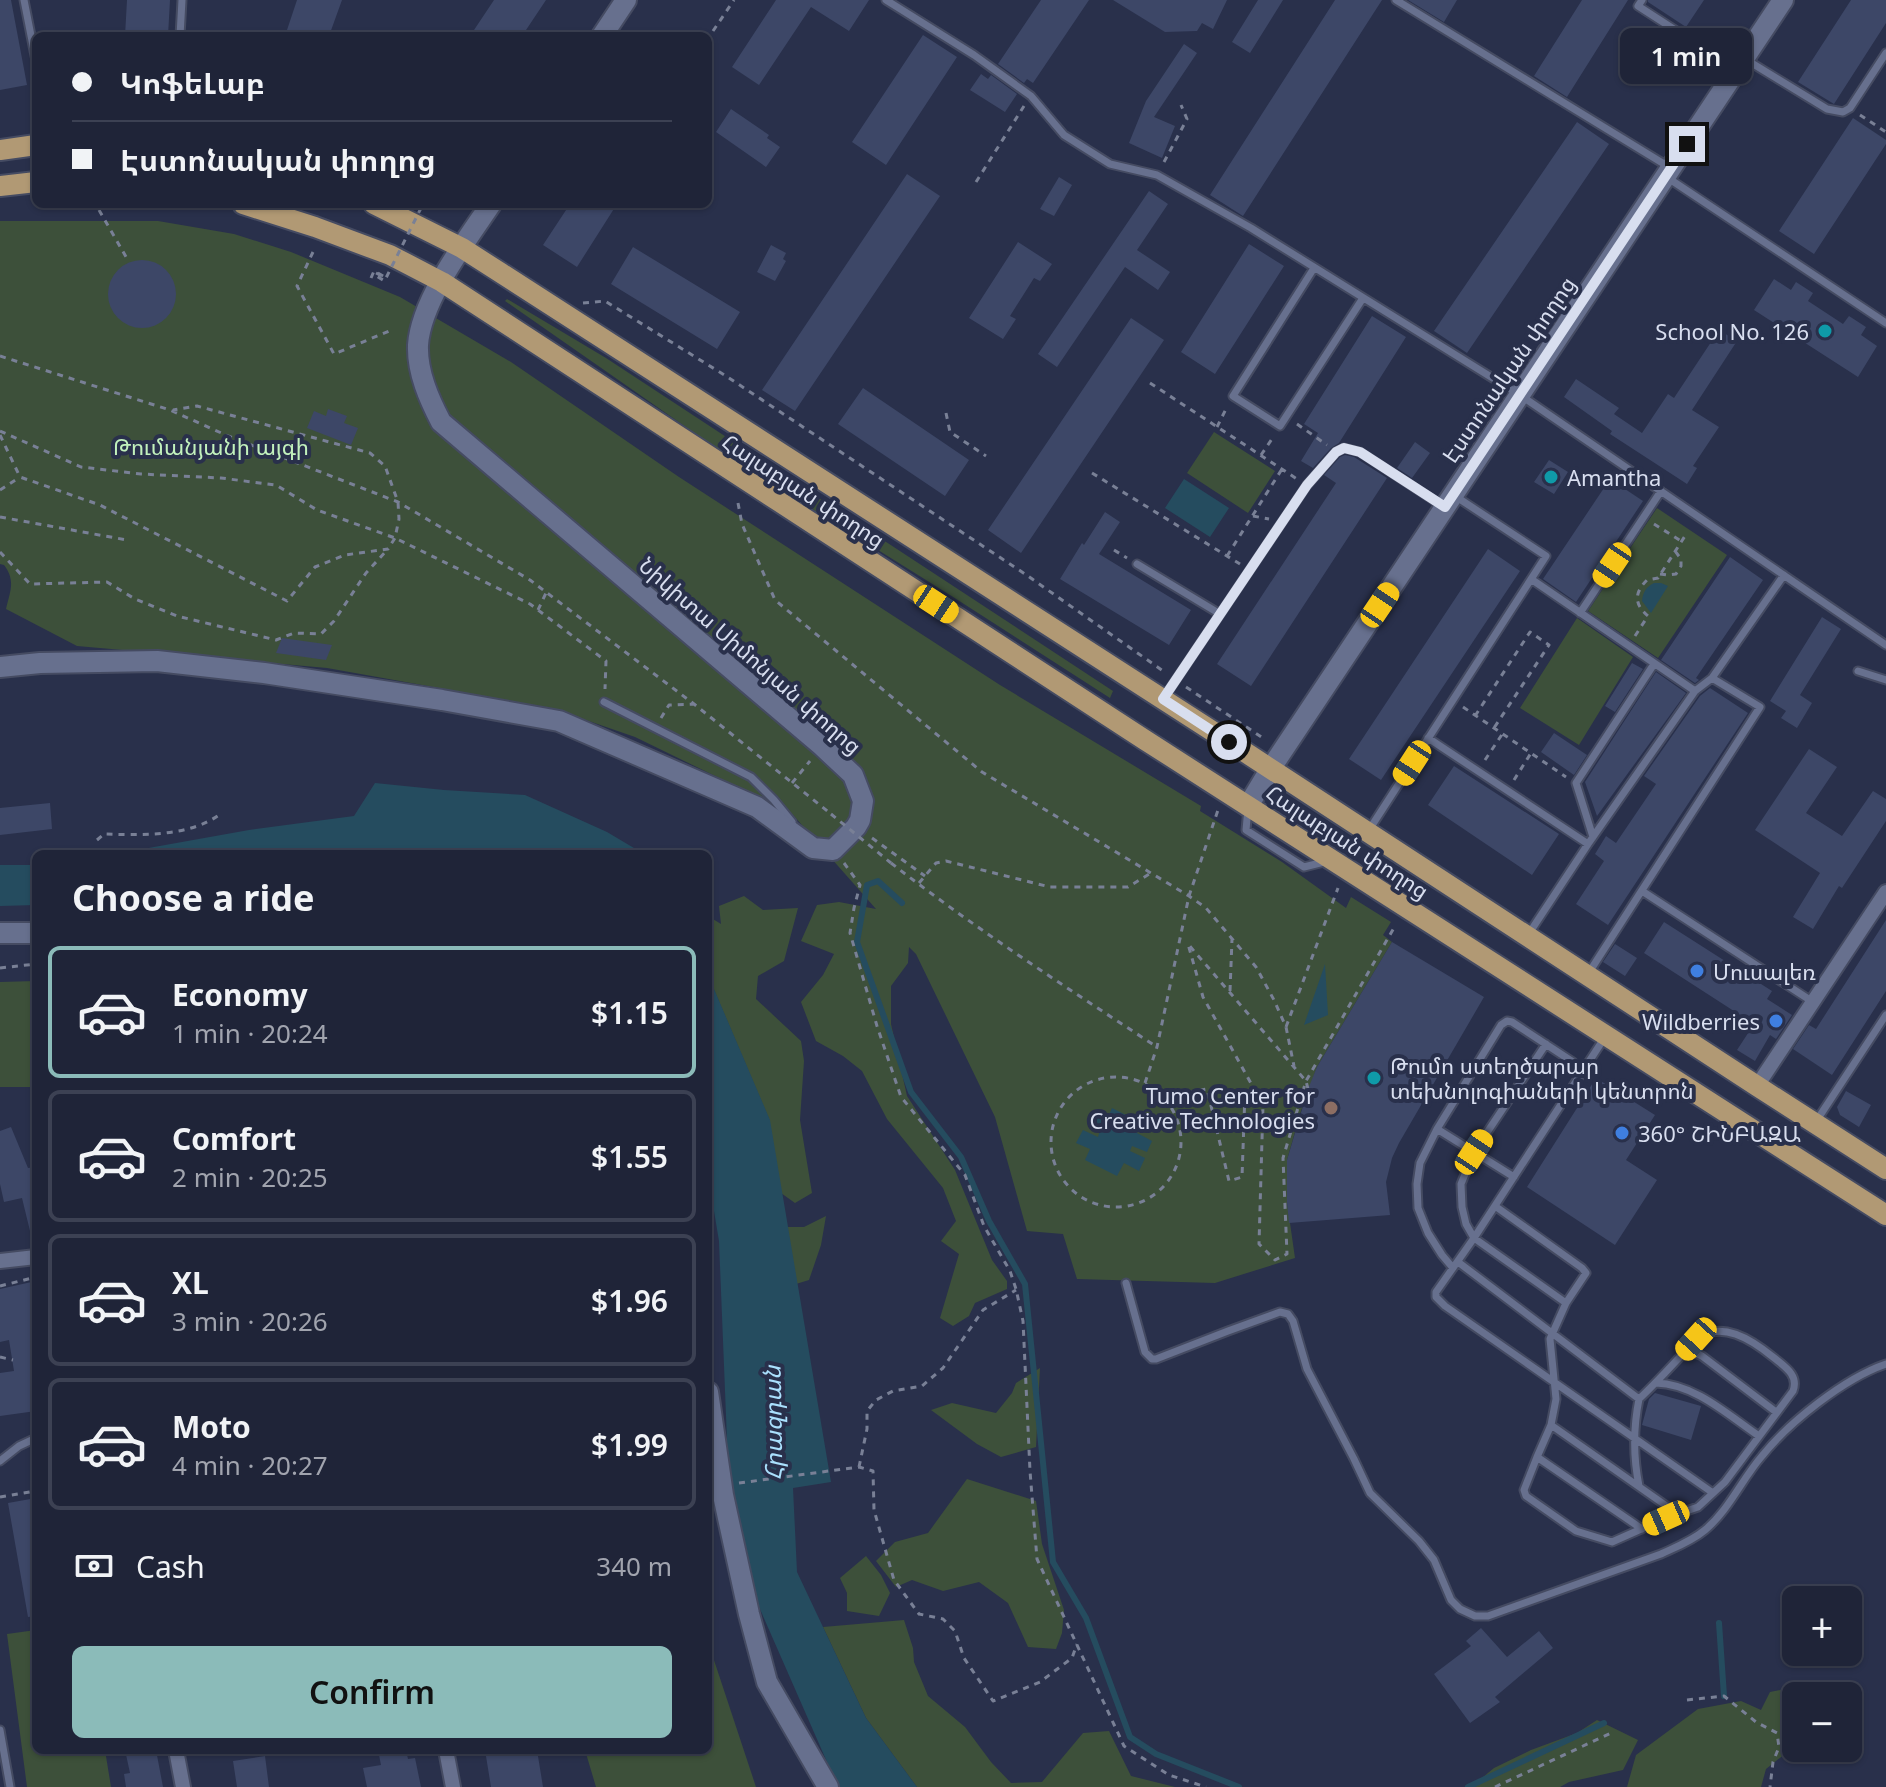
<!DOCTYPE html>
<meta charset="utf-8">
<style>
:root{--surface:#1f2438;--page:#2c3043;--text:#f1f3f6;--muted:#a1a4ae;--line:#3c4153;--accent:#8bbbb9}
body{margin:0;font-family:"Noto Sans","Noto Sans Armenian",sans-serif;background:var(--page);color:var(--text);height:100vh;display:flex;flex-direction:column;font-size:30px;white-space:nowrap}
*{box-sizing:border-box;margin:0}
p{font-size:26px;color:var(--muted)}
.icon{flex:none;width:44px;height:44px;fill:none;stroke:currentColor;stroke-width:2;stroke-linecap:round;stroke-linejoin:round}
.map{position:relative;flex:1;overflow:hidden}
.panel{position:absolute;left:32px;top:850px;width:680px;height:904px;display:flex;flex-direction:column;background:var(--surface);border-radius:12px;box-shadow:0 2px 6px #0004,0 0 0 2px var(--line)}
.panel>*{flex:none}
.top-card{position:absolute;left:32px;top:32px;width:680px;height:176px;border-radius:12px;box-shadow:0 2px 6px #0004,0 0 0 2px var(--line);display:grid;align-content:center;height:176px;padding:0 40px;background:var(--surface)}
.tools{position:absolute;left:1782px;top:1586px;display:grid;gap:16px}
.tools a{display:grid;place-items:center;width:80px;height:80px;border-radius:12px;background:var(--surface);box-shadow:0 2px 6px #0004,0 0 0 2px var(--line);font-size:40px}
.end{position:absolute;width:36px;height:36px;margin:-18px;border:10px solid #d8deef;background:#111;box-shadow:0 0 0 4px #111}
.from{border-radius:50%}
.bubble{position:absolute;height:56px;border-radius:12px;background:var(--surface);box-shadow:0 2px 6px #0004,0 0 0 2px var(--line);font-size:26px;font-weight:600;line-height:56px;text-align:center}
.car{position:absolute;width:24px;height:48px;margin:-24px -12px;border-radius:10px;box-shadow:0 0 6px 2px #0007;background:linear-gradient(#f5c518 24%,#345 0 40%,#f5c518 0 76%,#345 0 86%,#f5c518 0)}
.top-card b{display:flex;align-items:center;gap:28px;height:76px;font-size:30px}
.top-card b+b{border-top:2px solid var(--line)}
.top-card i{width:20px;height:20px;background:var(--text)}
ul{padding:0;list-style:none}
li{display:flex;align-items:center;gap:24px;height:132px;margin:0 16px 12px;padding:0 24px;border:4px solid var(--line);border-radius:12px}
li div{flex:1}
li b{display:block;font-size:30px}
li em{font-style:normal;font-weight:600}
li.current{border-color:var(--accent)}
li>.icon{width:72px;height:72px;stroke-width:1.5}
h2{padding:0 40px;font-size:36px;line-height:96px}
.pay{display:flex;align-items:center;gap:20px;height:88px;padding:0 40px;font-size:30px}
.pay p{margin-inline-start:auto}
.button{display:flex;gap:16px;margin-top:auto;padding:16px 40px}
.button a{flex:1;height:92px;border-radius:12px;background:var(--accent);color:#111;font-size:32px;font-weight:600;line-height:92px;text-align:center}
.map>svg:first-child{display:block}
.green{fill:#3d503a}
.water{fill:#254c5f}
.lines{fill:none;stroke-linecap:round;stroke-linejoin:round}
.stream{stroke:#254c5f;stroke-width:6}
.building{fill:#3d4767}
.lane-casing{stroke:#454b62;stroke-width:11}
.street-casing{stroke:#454b62;stroke-width:18}
.secondary-casing{stroke:#454b62;stroke-width:24}
.primary-casing{stroke:#454b62;stroke-width:24}
.path{stroke:#798096;stroke-width:3;stroke-dasharray:6 6;stroke-linecap:butt}
.lane{stroke:#67708e;stroke-width:7}
.street{stroke:#67708e;stroke-width:14}
.secondary{stroke:#67708e;stroke-width:20}
.primary{stroke:#b19974;stroke-width:20}
.path-bridge{stroke:#798096;stroke-width:3;stroke-dasharray:6 6;stroke-linecap:butt}
.route{stroke:#d8deef;stroke-width:10}
.culture-dot{fill:#0f9aa8;stroke:#29304b;stroke-width:3}
.shop-dot{fill:#3f7fe0;stroke:#29304b;stroke-width:3}
.education-dot{fill:#8d6e63;stroke:#29304b;stroke-width:3}
.labels{text-anchor:middle;dominant-baseline:central;stroke-width:8;stroke-linejoin:round;paint-order:stroke}
.poi-label{font-size:22px;fill:#d8deef;stroke:#29304b;text-anchor:start}
.street-label{font-size:22px;fill:#d8deef;stroke:#29304b}
.park-label{font-size:22px;fill:#c2f1bc;stroke:#29304b}
.water-label{font-size:24px;font-style:italic;fill:#aae0fd;stroke:#29304b}
</style>
<div class="map">
<svg width="1886" height="1787" viewBox="0 0 1886 1787">
<rect width="100%" height="100%" fill="#29304b"/>
<!-- green -->
<path class="green" d="M0 221H158L234 234 291 252 400 297 511 362 679 477 1000 685 1201 806 1200 811 1282 862 1346 908 1351 897 1391 922 1383 935 1392 942 1317 1067 1301 1111 1287 1160V1202L1295 1258 1215 1283 1077 1279 1063 1234 1027 1231 995 1117 916 954 909 947 908 963 891 986V1024L907 1096 955 1170 992 1260 1007 1281V1289L975 1303 969 1316 953 1326 940 1318 959 1254 941 1241 956 1221 943 1188 887 1119 862 1071 843 1056 816 1041 801 1002 823 975 834 954 801 941 817 905 839 902 876 909 793 815 750 793 635 737 551 708 327 668 77 646 6 609C10 591 16 581 4 565L0 564Z
M507 299 606 358 1113 691 1110 698 950 595 726 455 505 301Z
M1214 432 1275 471 1248 513 1187 473Z
M1657 508 1727 555 1658 658 1588 611Z
M1577 618 1633 657 1579 745 1520 708Z
M744 896 763 910 798 908 784 961 758 976 756 999 801 1041 804 1061 800 1120 812 1193 795 1203 781 1193 769 1119 709 978 708 916 721 924 719 906Z
M36 981V1087H0V982Z
M826 1216 821 1245 809 1280 796 1284 787 1227H804Z
M1040 1368 1036 1447 1001 1457 977 1444 931 1410 952 1403 996 1413 1012 1393 1016 1383Z
M967 1479 1036 1501 1042 1544 1064 1610 1062 1633 1056 1649 1028 1647 1008 1603 979 1582 943 1591 912 1580 896 1587 876 1561 895 1542 928 1533Z
M866 1556 881 1575 890 1593 879 1616 847 1611V1593L840 1578Z
M904 1620 913 1648 914 1662 928 1696 965 1727 991 1762 1011 1783 1042 1782 1083 1733 1109 1731 1131 1776 1175 1787H917L866 1718 823 1627Z
M36 1630V1750H105L111 1787H27L7 1634Z
M708 1642 756 1787H596L585 1750H708Z
M1795 1687 1812 1696H1796V1745L1766 1769 1761 1787H1627L1636 1755 1698 1709 1741 1701 1761 1710 1770 1692Z
M1597 1720 1638 1740 1623 1770 1569 1782 1560 1787H1471L1494 1768 1531 1750 1577 1733Z"/>
<!-- water -->
<path class="water" d="M1184 479 1229 508 1210 537 1165 508Z
M1654 583H1661L1668 586 1651 613 1642 601C1643 592 1646 587 1654 583Z
M375 783 444 790 525 795 607 832 644 854H115L249 830 354 816Z
M0 865H36V905L0 906Z
M1325 964 1328 1015 1304 1025Z
M708 975 770 1120 831 1482 793 1488 797 1572 866 1718 917 1787H838L756 1600 728 1465 719 1241 708 1175Z
M1112 1108 1142 1123 1137 1133 1152 1141 1147 1152 1132 1146 1130 1151 1145 1158 1139 1171 1124 1163 1117 1176 1085 1160 1090 1149 1076 1143 1083 1130 1098 1137 1100 1130 1087 1123 1092 1112 1107 1119Z"/>
<g class="lines">
<!-- stream -->
<path class="stream" d="M902 903 878 881 867 885 857 942 911 1092 961 1157 989 1221 1025 1284 1053 1562 1086 1618 1130 1737 1156 1754 1239 1787
M1719 1623 1724 1696
M1468 1787 1604 1723"/>
</g>
<!-- building -->
<path class="building" d="M0 0H11L27 85 0 90Z
M127 0H170L168 36H125Z
M297 0H342L329 36H285Z
M494 0H546L522 36H470Z
M776 0H869L849 31 811 7 759 85 732 67Z
M1041 0H1089L1033 83 1027 79 1024 83 998 64Z
M1113 0H1227L1213 29 1202 23 1197 31 1165 32Z
M1258 0H1283L1250 53 1232 42Z
M1335 0H1382L1243 216 1210 195Z
M1408 0H1457L1444 22Z
M1582 0H1628L1567 97 1534 76Z
M1648 0H1704L1686 27 1648 2Z
M1851 0H1886V23L1834 104 1798 82Z
M923 35 957 57 886 165 852 142Z
M1184 44 1197 53 1154 117 1175 126 1162 158 1129 143 1146 101Z
M981 74 988 79 991 75 1017 94 1005 112 970 90Z
M731 109 769 135 767 138 780 147 766 167 716 132Z
M1853 118 1886 140V144L1814 254 1779 231Z
M1577 122 1609 144 1467 353 1434 331Z
M907 174 940 196 795 411 762 390Z
M1059 177 1072 185 1054 216 1040 209Z
M1149 191 1168 204 1137 250 1170 272 1158 290 1125 267 1057 367 1038 354Z
M570 204H617L577 267 543 245Z
M1018 242 1052 264 1040 281 1034 278 1010 316 1016 319 1003 339 969 318Z
M1249 244 1284 266 1215 374 1181 352Z
M771 245 786 253 783 259 786 261 775 281 757 272Z
M633 247 740 312 717 349 611 284Z
M108 294a34 34 0 1 1 68 0a34 34 0 1 1-68 0Z
M1774 279 1791 290 1796 282 1813 293 1808 301 1843 324 1849 316 1866 327 1861 335 1877 346 1858 377 1754 310Z
M1372 316 1406 337 1339 443 1331 448 1313 468 1301 461 1318 433 1304 424Z
M1131 318 1164 340 1021 553 988 530Z
M1719 330 1737 341 1692 410 1719 427 1693 466 1697 468 1687 484 1610 434 1612 431 1564 397 1576 379 1619 408 1614 414 1642 433 1668 394 1674 398Z
M863 388 969 460 945 496 838 424Z
M328 409 347 416 344 423 358 428 351 445 307 428 314 411 326 416Z
M1415 442 1430 453 1412 478 1397 468Z
M1345 455 1354 457 1387 478 1251 686 1217 664 1336 483 1324 475 1340 457Z
M1549 460 1568 472 1554 494 1534 482Z
M1610 479 1643 501 1576 602 1543 579Z
M1105 512 1120 522 1099 554 1191 610 1169 645 1060 579 1082 543 1084 545Z
M1488 549 1520 571 1381 780 1349 759Z
M1730 557 1763 580 1696 678 1699 680 1695 683 1661 660Z
M1822 617 1841 629 1800 695 1812 703 1797 728 1781 718 1786 711 1770 701Z
M282 638 332 645 326 660 276 653Z
M1632 663 1643 669 1615 712 1605 706Z
M1656 672 1686 693 1597 816 1585 782Z
M1710 688 1748 713 1608 925 1576 904 1604 861 1595 854 1606 836 1616 843 1656 784 1644 776 1700 696Z
M1554 733 1587 755 1574 775 1541 752Z
M1809 749 1837 767 1806 813 1842 836 1873 791 1886 799V821L1842 888 1839 886 1813 929 1793 917 1820 873 1755 830Z
M1454 766 1559 834 1532 875 1428 805Z
M50 803 52 829 0 835V808Z
M1886 920V991L1832 1075 1793 1049 1809 1025 1816 1029Z
M1664 922 1772 991 1767 999 1792 1015 1776 1039 1770 1035 1755 1061 1737 1050 1754 1024 1644 953Z
M1392 942 1484 997 1399 1143 1392 1158 1386 1182 1390 1215 1289 1223 1287 1202V1160L1308 1089 1317 1067Z
M1615 944 1637 958 1625 976 1603 962Z
M1596 1078 1655 1115 1626 1160 1657 1180 1615 1245 1527 1187Z
M1846 1091 1871 1105 1859 1127 1840 1115 1837 1107Z
M11 1127 28 1168 36 1167V1230L30 1231 22 1198 4 1202 0 1184V1131Z
M36 1281V1411L0 1416V1373L14 1371 9 1340 0 1342V1289Z
M1655 1393 1701 1406 1691 1440 1642 1425 1649 1399Z
M36 1498V1616L28 1617 8 1503Z
M1481 1628 1507 1657 1539 1631 1553 1648 1495 1697 1500 1702 1470 1723 1434 1674 1471 1646 1466 1641Z
M125 1750H156L163 1787H126L124 1774 130 1773Z
M378 1750H406L408 1759 415 1758 421 1787H367L363 1768 381 1765Z
M485 1750H537L543 1787H491Z
M265 1756 269 1787H237L233 1761Z"/>
<g class="lines">
<defs>
<path id="lane" d="M24 0 36 61
M886 0 974 55 1031 96 1064 135 1110 164 1157 175 1251 228 1520 395 1886 645
M1396 0 1669 167
M1642 0 1638 6 1734 68
M180 36 182 0
M1745 59 1827 109 1843 112 1850 108 1886 53
M1668 178 1886 323
M1314 268 1233 396 1280 426 1363 298
M1137 564 1220 614
M1531 579 1695 691
M1580 613 1661 491
M1858 671 1886 680
M1165 696 1307 485 1336 452 1344 448 1360 452 1443 506
M604 702 751 777 774 800 792 822
M1428 738 1588 844
M1248 808 1246 830 1304 867 1324 862
M1369 830 1546 556 1455 496
M1593 837 1576 783 1654 664
M1642 891 1813 1002
M1528 935 1588 844 1695 691 1712 678 1784 575
M1588 974 1760 707 1712 678
M1605 1037 1474 1238 1436 1292V1297L1445 1306 1713 1493
M1546 1044 1474 1152 1461 1184 1462 1207 1466 1224 1474 1238 1566 1303
M1817 1120 1886 1015
M1437 1129 1514 1177
M1495 1206 1582 1268 1586 1273 1566 1303 1550 1339 1556 1399 1551 1425 1678 1514
M1458 1262 1639 1399C1653 1386 1665 1373 1678 1359 1684 1353 1689 1345 1695 1340 1721 1319 1752 1340 1773 1357 1785 1367 1799 1375 1793 1391L1725 1482 1698 1507 1666 1518 1612 1542 1576 1531 1526 1496 1524 1490 1537 1457
M1453 1268 1442 1255 1428 1233 1418 1208 1417 1184 1420 1163 1437 1129 1501 1025 1507 1021 1512 1022 1573 1062
M1126 1283 1145 1352 1152 1359H1156L1228 1331 1280 1312 1288 1314 1293 1321 1307 1369 1354 1459 1370 1493 1419 1541 1434 1560 1451 1600 1460 1609 1475 1616H1488L1661 1554C1676 1547 1692 1541 1705 1530 1729 1510 1742 1479 1762 1456 1789 1422 1845 1378 1886 1364
M1685 1351 1693 1352 1702 1356 1776 1412
M1656 1383C1695 1384 1728 1415 1759 1436
M1551 1425 1537 1457 1642 1529
M0 1461 19 1446 36 1438
M1639 1486C1633 1456 1633 1429 1639 1399
M0 1730 10 1787"/>
<path id="street" d="M1757 1086 1886 892
M0 1261 36 1257
M176 1750 183 1787
M446 1750 453 1787"/>
<path id="secondary" d="M602 36 626 0
M0 667 40 663 157 661 264 673 442 700 559 721 757 807 813 848 833 850 856 827 860 820 863 801 853 775 822 746 441 422C429 399 417 372 418 345 421 300 466 241 491 204
M1248 806 1271 768 1783 0
M0 933H36
M708 1392 723 1495 749 1614 767 1682 828 1787"/>
<path id="primary" d="M0 150 36 145
M0 186 36 182
M243 204 315 227 390 255 442 282 1145 740 1886 1215
M374 204 462 248 501 273 1251 756 1757 1086 1886 1169"/>
</defs>
<!-- lane casing -->
<use href="#lane" class="lane-casing"/>
<!-- street casing -->
<use href="#street" class="street-casing"/>
<!-- secondary casing -->
<use href="#secondary" class="secondary-casing"/>
<!-- primary casing -->
<use href="#primary" class="primary-casing"/>
<!-- path -->
<path class="path" d="M713 31 734 0
M1860 115 1886 132
M1164 162 1187 119 1181 105
M976 182 1024 106
M99 210 129 262
M313 252 297 286 334 354 394 329
M371 278 374 271 385 277 383 280 375 275 376 273
M583 303 605 301 726 376 1025 574 1166 673
M0 356 170 410 228 436 398 502 530 580 694 704 831 814
M1150 383 1297 479
M946 413 950 432 986 456
M1297 424 1327 445
M1217 427 1226 409
M0 431 81 467 141 474 221 478 276 485 317 510 395 538 530 604 606 661 605 689
M0 435 20 477 100 505 287 601 315 567 345 555 388 549 395 538 399 519 398 502 385 466 370 453 197 406 173 410
M1261 455 1274 436
M1092 473 1240 564
M0 490 20 477
M738 503 742 524 775 600 982 772 1121 855 1189 896 1206 908 1256 967 1274 1000 1286 1027 1294 1066
M1253 516 1269 519
M0 517 127 540
M1654 524 1681 541
M1114 550 1127 558
M0 552 30 584 107 582 135 599 177 616 276 640 294 633 321 634 334 621 366 573 388 549
M1227 556 1282 469
M1660 574 1668 575 1676 574 1681 566V559L1675 551
M538 610 546 593
M1635 636 1648 616C1634 604 1634 593 1647 580L1658 578 1685 536
M1186 687 1263 738
M1463 707 1566 777
M1475 716 1530 632 1549 645 1494 728
M661 718 669 705 694 704
M1485 760 1503 733
M1514 780 1531 753
M792 783 810 761
M872 838 925 876
M97 840 104 834C141 835 188 837 219 815
M844 863 860 885 854 908 850 933 877 1026 901 1097 965 1175 984 1226 1010 1271 1016 1289 1023 1321 1030 1471 1037 1559 1124 1746 1169 1775 1206 1787
M891 863C976 929 1067 988 1157 1047
M919 883 936 863 946 861 1050 887H1128L1151 873
M0 968 36 964
M1230 991 1232 939
M1286 1027 1338 888
M1051 1142a65 65 0 1 1 130 0a65 65 0 1 1-130 0Z
M1145 1083 1157 1047 1189 896 1218 810
M1308 1089 1306 1081 1188 944 1203 997 1263 1105 1259 1244 1275 1260 1287 1254 1283 1158 1306 1081 1395 926
M1164 1097 1207 1089 1229 1181 1242 1177 1245 1093 1255 1092
M0 1286 36 1277
M0 1357 13 1360
M859 1467 867 1429V1411L876 1400 893 1391 922 1386 943 1368 983 1310 1016 1290
M739 1483 859 1467 873 1471 874 1510 894 1580 919 1614 943 1619 955 1631 964 1658 993 1701 1040 1682 1072 1658 1077 1644
M0 1497 36 1491
M1687 1700 1724 1696 1756 1722 1777 1733 1779 1747 1773 1762 1770 1787
M1495 1787 1611 1733"/>
<!-- lane -->
<use href="#lane" class="lane"/>
<!-- street -->
<use href="#street" class="street"/>
<!-- secondary -->
<use href="#secondary" class="secondary"/>
<!-- primary -->
<use href="#primary" class="primary"/>
<!-- path-bridge -->
<path class="path-bridge" d="M376 273 386 278 422 206 418 204
M831 814 891 863"/>
</g>
<g class="lines">
<!-- route -->
<path class="route" d="M1229 742 1163 699 1307 485 1336 452 1344 448 1360 452 1445 507 1687 144"/>
</g>
<!-- markers -->
<g class="culture-dot">
<circle cx="1825" cy="331" r="8"/>
<circle cx="1551" cy="477" r="8"/>
<circle cx="1374" cy="1078" r="8"/>
</g>
<g class="shop-dot">
<circle cx="1697" cy="971" r="8"/>
<circle cx="1776" cy="1021" r="8"/>
<circle cx="1622" cy="1133" r="8"/>
</g>
<circle class="education-dot" cx="1331" cy="1108" r="8"/>
<g class="labels">
<!-- poi labels -->
<g class="poi-label">
<text x="1809" y="331" text-anchor="end">School No. 126</text>
<text x="1567" y="477">Amantha</text>
<text x="1713" y="971">Մուսալեռ</text>
<text x="1760" y="1021" text-anchor="end">Wildberries</text>
<text x="1390" y="1065">Թումո ստեղծարար<tspan x="1390" dy="25">տեխնոլոգիաների կենտրոն</tspan></text>
<text x="1315" y="1095" text-anchor="end">Tumo Center for<tspan x="1315" dy="25">Creative Technologies</tspan></text>
<text x="1638" y="1133">360° ՇԻՆԲԱԶԱ</text>
</g>
<!-- street labels -->
<g class="street-label">
<text transform="translate(1508 369) rotate(-56)">Էստոնական փողոց</text>
<text transform="translate(804 490) rotate(33)">Հալաբյան փողոց</text>
<text transform="translate(751 655) rotate(41)">Նիկիտա Սիմոնյան փողոց</text>
<text transform="translate(1348 841) rotate(33)">Հալաբյան փողոց</text>
</g>
<!-- park labels -->
<g class="park-label">
<text x="211" y="446">Թումանյանի այգի</text>
</g>
<!-- water labels -->
<g class="water-label">
<text transform="translate(772 1423) rotate(-91)">Հրազդան</text>
</g>
</g>
</svg>
<div class="tools">
<a>+</a>
<a>−</a>
</div>
<i class="end from" style="left:1229px;top:742px"></i>
<i class="end" style="left:1687px;top:144px"></i>
<div class="bubble" style="left:1620px;top:28px;width:132px">1 min</div>
<i class="car" style="left:1612px;top:565px;rotate:214deg"></i>
<i class="car" style="left:936px;top:604px;rotate:123deg"></i>
<i class="car" style="left:1380px;top:605px;rotate:34deg"></i>
<i class="car" style="left:1412px;top:763px;rotate:213deg"></i>
<i class="car" style="left:1474px;top:1152px;rotate:33deg"></i>
<i class="car" style="left:1696px;top:1339px;rotate:222deg"></i>
<i class="car" style="left:1666px;top:1518px;rotate:246deg"></i>
<div class="top-card">
<b><i class="from"></i>ԿոֆեԼաբ</b>
<b><i></i>Էստոնական փողոց</b>
</div>
<section class="panel">
<h2>Choose a ride</h2>
<ul>
<li class="current"><svg class="icon" aria-label="car" viewBox="0 0 24 24"><path d="M5 17H2v-5l4-1 3-4h7l3 4 3 1v5h-3M9 17h6M6 11h13"/><circle cx="7" cy="17" r="2"/><circle cx="17" cy="17" r="2"/></svg><div><b>Economy</b><p>1 min · 20:24</p></div><em>$1.15</em></li>
<li><svg class="icon" aria-label="car" viewBox="0 0 24 24"><path d="M5 17H2v-5l4-1 3-4h7l3 4 3 1v5h-3M9 17h6M6 11h13"/><circle cx="7" cy="17" r="2"/><circle cx="17" cy="17" r="2"/></svg><div><b>Comfort</b><p>2 min · 20:25</p></div><em>$1.55</em></li>
<li><svg class="icon" aria-label="car" viewBox="0 0 24 24"><path d="M5 17H2v-5l4-1 3-4h7l3 4 3 1v5h-3M9 17h6M6 11h13"/><circle cx="7" cy="17" r="2"/><circle cx="17" cy="17" r="2"/></svg><div><b>XL</b><p>3 min · 20:26</p></div><em>$1.96</em></li>
<li><svg class="icon" aria-label="car" viewBox="0 0 24 24"><path d="M5 17H2v-5l4-1 3-4h7l3 4 3 1v5h-3M9 17h6M6 11h13"/><circle cx="7" cy="17" r="2"/><circle cx="17" cy="17" r="2"/></svg><div><b>Moto</b><p>4 min · 20:27</p></div><em>$1.99</em></li>
</ul>
<div class="pay"><svg class="icon" aria-label="cash" viewBox="0 0 24 24"><path d="M3 7h18v10H3z"/><circle cx="12" cy="12" r="2"/></svg>Cash<p>340 m</p></div>
<div class="button"><a>Confirm</a></div>
</section>
</div>
